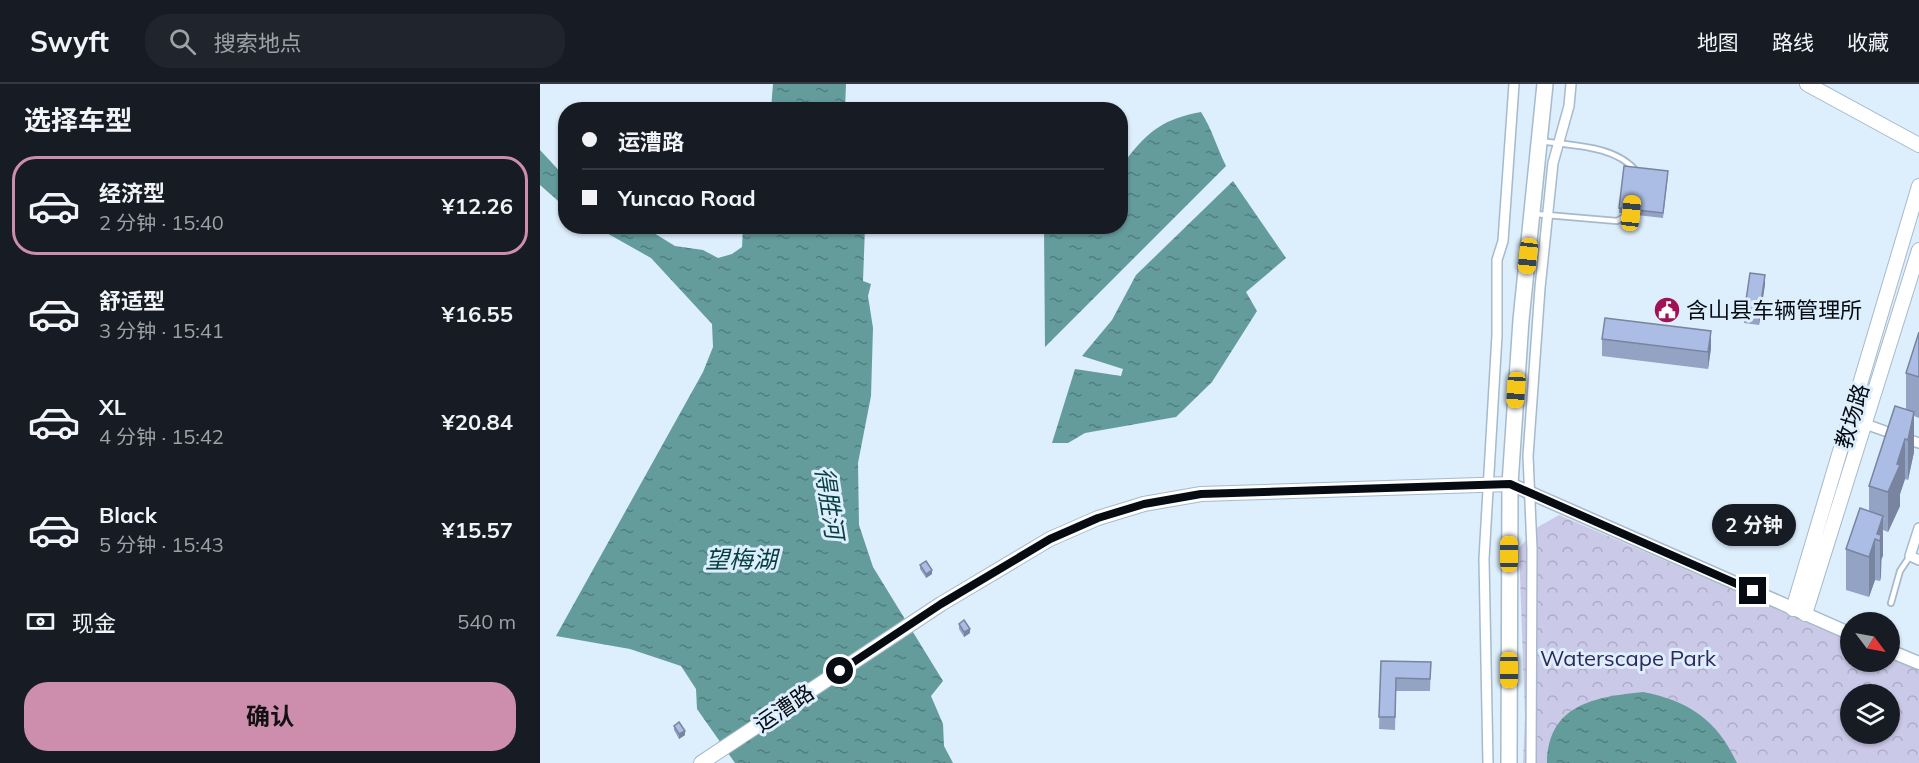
<!DOCTYPE html>
<html lang="zh">
<meta charset="utf-8">
<style>
:root{--surface:#171b24;--page:#20242c;--text:#f1f3f6;--muted:#9ea1a6;--line:#363941;--accent:#cd8dad}
body{margin:0;font-family:Mulish,"Noto Sans SC",sans-serif;background:var(--page);color:var(--text);height:100vh;display:flex;flex-direction:column;font-size:22px;white-space:nowrap}
*{box-sizing:border-box;margin:0}
p{font-size:20px;color:var(--muted)}
.icon{flex:none;width:33px;height:33px;fill:none;stroke:currentColor;stroke-width:2;stroke-linecap:round;stroke-linejoin:round}
.map{position:relative;flex:1;overflow:hidden}
.panel{display:flex;flex-direction:column;background:var(--surface);width:540px}
.panel>*{flex:none}
.hud{position:absolute;left:18px;top:18px;width:570px;height:132px;border-radius:24px;box-shadow:0 2px 4px #0004;display:grid;align-content:center;height:132px;padding:0 24px;background:var(--surface)}
.needle{width:39px;rotate:122deg}
.controls{position:absolute;left:1300px;top:528px;display:grid;gap:12px}
.controls a{display:grid;place-items:center;width:60px;height:60px;border-radius:50%;background:var(--surface);box-shadow:0 2px 4px #0004;font-size:30px}
.end{position:absolute;width:27px;height:27px;margin:-14px;border:8px solid #060c12;background:#fff;box-shadow:0 0 0 3px #fff}
.from{border-radius:50%}
.bubble{position:absolute;height:42px;border-radius:21px;background:var(--surface);box-shadow:0 2px 4px #0004;font-size:20px;font-weight:700;line-height:42px;text-align:center}
.car{position:absolute;width:18px;height:36px;margin:-18px -9px;border-radius:8px;box-shadow:0 0 4px 2px #0007;background:linear-gradient(#f5c518 24%,#345 0 40%,#f5c518 0 76%,#345 0 86%,#f5c518 0)}
.hud b{display:flex;align-items:center;gap:21px;height:57px;font-size:22px}
.hud b+b{border-top:2px solid var(--line)}
.hud i{width:15px;height:15px;background:var(--text)}
ul{padding:0;list-style:none}
li{display:flex;align-items:center;gap:18px;height:99px;margin:0 12px 9px;padding:0 12px;border:3px solid transparent;border-radius:24px}
li div{flex:1}
li b{display:block;font-size:22px}
li em{font-style:normal;font-weight:700}
li.current{border-color:var(--accent)}
li>.icon{width:54px;height:54px;stroke-width:1.5}
h2{padding:0 24px;font-size:27px;line-height:72px}
.pay{display:flex;align-items:center;gap:15px;height:66px;padding:0 24px;font-size:22px}
.pay p{margin-inline-start:auto}
.button{display:flex;gap:12px;margin-top:auto;padding:12px 24px}
.button a{flex:1;height:69px;border-radius:24px;background:var(--accent);color:#111;font-size:24px;font-weight:700;line-height:69px;text-align:center}
header{display:flex;align-items:center;gap:36px;box-sizing:border-box;height:84px;padding:0 30px;background:var(--surface);border-bottom:2px solid var(--line)}
header strong{font-size:28px}
nav{display:flex;gap:33px;margin-inline-start:auto;font-size:21px}
.search{width:420px;height:54px;background:var(--page);display:flex;align-items:center;gap:15px;box-sizing:border-box;padding:0 21px;border-radius:24px;color:var(--muted);font-size:22px}
main{display:flex;flex:1;min-height:0}
.map>svg:first-child{display:block}
.forest{fill:url(#forest-crowns);fill-rule:evenodd}
.water{fill:url(#water-ripples)}
.lines{fill:none;stroke-linecap:round;stroke-linejoin:round}
.service-casing{stroke:#a6bacb;stroke-width:8}
.minor-casing{stroke:#a6bacb;stroke-width:12}
.tertiary-casing{stroke:#a6bacb;stroke-width:15}
.secondary-casing{stroke:#a6bacb;stroke-width:16}
.primary-casing{stroke:#a6bacb;stroke-width:18}
.service{stroke:#fff;stroke-width:4.5}
.minor{stroke:#fff;stroke-width:9}
.tertiary{stroke:#fff;stroke-width:12}
.secondary{stroke:#fff;stroke-width:14}
.primary{stroke:#fff;stroke-width:15}
.wall{fill:#93a3c4}
.shaded-wall{fill:#7884a0}
.building{fill:#abbde4;stroke:#7884a0;stroke-width:1.5}
.route{stroke:#060c12;stroke-width:8}
.labels{text-anchor:middle;dominant-baseline:central;stroke-width:6;stroke-linejoin:round;paint-order:stroke}
.poi-label{font-size:22px;fill:#060c12;stroke:#ddeefc;text-anchor:start}
.street-label{font-size:22px;fill:#060c12;stroke:#ddeefc}
.park-label{font-size:22px;fill:#31275b;stroke:#ddeefc}
.water-label{font-size:24px;font-style:italic;fill:#073f3e;stroke:#ddeefc}
</style>
<header>
<strong>Swyft</strong>
<div class="search"><svg class="icon" aria-label="search" viewBox="0 0 24 24"><circle cx="10" cy="10" r="6"/><path d="M15 15l6 6"/></svg>搜索地点</div>
<nav><a>地图</a><a>路线</a><a>收藏</a></nav>
</header>
<main>
<section class="panel">
<h2>选择车型</h2>
<ul>
<li class="current"><svg class="icon" aria-label="car" viewBox="0 0 24 24"><path d="M5 17H2v-5l4-1 3-4h7l3 4 3 1v5h-3M9 17h6M6 11h13"/><circle cx="7" cy="17" r="2"/><circle cx="17" cy="17" r="2"/></svg><div><b>经济型</b><p>2 分钟 · 15:40</p></div><em>¥12.26</em></li>
<li><svg class="icon" aria-label="car" viewBox="0 0 24 24"><path d="M5 17H2v-5l4-1 3-4h7l3 4 3 1v5h-3M9 17h6M6 11h13"/><circle cx="7" cy="17" r="2"/><circle cx="17" cy="17" r="2"/></svg><div><b>舒适型</b><p>3 分钟 · 15:41</p></div><em>¥16.55</em></li>
<li><svg class="icon" aria-label="car" viewBox="0 0 24 24"><path d="M5 17H2v-5l4-1 3-4h7l3 4 3 1v5h-3M9 17h6M6 11h13"/><circle cx="7" cy="17" r="2"/><circle cx="17" cy="17" r="2"/></svg><div><b>XL</b><p>4 分钟 · 15:42</p></div><em>¥20.84</em></li>
<li><svg class="icon" aria-label="car" viewBox="0 0 24 24"><path d="M5 17H2v-5l4-1 3-4h7l3 4 3 1v5h-3M9 17h6M6 11h13"/><circle cx="7" cy="17" r="2"/><circle cx="17" cy="17" r="2"/></svg><div><b>Black</b><p>5 分钟 · 15:43</p></div><em>¥15.57</em></li>
</ul>
<div class="pay"><svg class="icon" aria-label="cash" viewBox="0 0 24 24"><path d="M3 7h18v10H3z"/><circle cx="12" cy="12" r="2"/></svg>现金<p>540 m</p></div>
<div class="button"><a>确认</a></div>
</section>
<div class="map">
<svg width="1379" height="679" viewBox="0 0 1379 679">
<defs>
<pattern id="forest-crowns" width="20" height="18" patternUnits="userSpaceOnUse" patternTransform="scale(1.5)"><rect width="20" height="18" fill="#cbc9e8"/><path d="M2 6a3 3 0 1 1 6 0M12 15a3 3 0 1 1 6 0" fill="none" stroke="#adabc6"/></pattern>
<pattern id="water-ripples" width="26" height="14" patternUnits="userSpaceOnUse" patternTransform="scale(1.5)"><rect width="26" height="14" fill="#649c9b"/><path d="M2 4q2-2 4 0t4 0M15 11q2-2 4 0t4 0" fill="none" stroke="#507e7d"/></pattern>
</defs>
<rect width="100%" height="100%" fill="#ddeefc"/>
<!-- forest -->
<path class="forest" d="M1019 431 1311 557V578H1350V574L1379 586V679H983L985 632 979 464 998 443ZM1311 610H1350V650H1311Z"/>
<!-- water -->
<path class="water" d="M233 0H306L305 25H231Z
M661 28C672 45 677 64 686 82L505 263 504 143 580 142 581 77 586 76C609 46 624 35 661 28Z
M0 66 25 93V123L0 101Z
M693 97 746 174 706 208 717 227 672 298 636 333 545 349 528 359H512L535 285 581 292 583 285 542 272 572 236 596 191Z
M56 143H104L135 162 163 166 178 174 192 170 202 163 203 143H325L323 197 331 200 328 212 333 244 331 312 318 379 319 441 333 483 403 597 391 612 403 640 404 662 413 679H195L157 625 156 605 141 582 90 565 16 552 163 288 173 263 172 240 111 174Z
M1103 608C1149 617 1177 636 1197 679H1007C1008 620 1055 613 1103 608Z"/>
<g class="lines">
<defs>
<path id="service" d="M1001 57C1031 62 1075 61 1096 87
M995 130 1077 137 1091 129V125
M1351 519 1360 487 1370 472"/>
<path id="minor" d="M1311 335 1379 359
M1379 444 1370 472 1379 476
M948 679 944 475 957 251V176L963 157 974 0
M991 679 992 465 988 372 1000 204 1013 79 1029 22 1031 0"/>
<path id="tertiary" d="M970 400 1311 550
M1350 567 1379 579"/>
<path id="secondary" d="M1267 0 1379 61
M1253 525 1379 102
M1265 530 1379 166
M161 679 401 520 510 455 558 434 604 420 661 410 970 400"/>
<path id="primary" d="M969 679 970 400 981 236 1005 0"/>
</defs>
<!-- service casing -->
<use href="#service" class="service-casing"/>
<!-- minor casing -->
<use href="#minor" class="minor-casing"/>
<!-- tertiary casing -->
<use href="#tertiary" class="tertiary-casing"/>
<!-- secondary casing -->
<use href="#secondary" class="secondary-casing"/>
<!-- primary casing -->
<use href="#primary" class="primary-casing"/>
<!-- service -->
<use href="#service" class="service"/>
<!-- minor -->
<use href="#minor" class="minor"/>
<!-- tertiary -->
<use href="#tertiary" class="tertiary"/>
<!-- secondary -->
<use href="#secondary" class="secondary"/>
<!-- primary -->
<use href="#primary" class="primary"/>
</g>
<!-- wall -->
<path class="wall" d="M1128 91 1123 134 1079 129V124Z
M1225 200 1219 241 1204 239V230Z
M1379 248V334L1374 332V368L1368 396 1365 395 1360 410V422L1348 448 1343 446 1341 492 1340 497 1335 496 1329 513 1306 506V465L1329 428V402L1366 325V289Z
M1062 255 1171 264 1168 285 1062 272Z
M380 481 392 490 386 494 380 485Z
M419 540 430 549 424 553 419 545Z
M841 577 891 578 890 607H856L855 646 839 645Z
M134 642 145 651 139 655 134 646Z"/>
<!-- shaded-wall -->
<path class="shaded-wall" d="M1225 191V200L1219 241V232Z
M1171 247V264L1168 285V268Z
M1374 328V368L1368 396V356Z
M1365 355V395L1360 410V422L1348 448V408Z
M1343 432V472L1341 476V492L1340 497V457L1337 450Z
M1335 455V496L1329 513V473Z
M392 486V490L386 494V490Z
M430 545V549L424 553V548Z
M145 647V651L139 655V650Z"/>
<!-- building -->
<path class="building" d="M1084 82 1128 87 1123 129 1079 124Z
M1210 189 1225 191 1219 232 1204 230Z
M1065 234 1171 247 1168 268 1062 255Z
M1379 248V293L1366 289Z
M1355 322 1374 328 1368 356 1365 355 1357 380 1360 381 1348 408 1329 402Z
M1320 424 1343 432 1337 450 1341 451 1340 457 1335 455 1329 473 1306 465Z
M386 477 392 486 386 490 380 481Z
M424 536 430 545 424 548 419 540Z
M841 577 891 578 890 595 856 594 855 633H839Z
M139 638 145 647 139 650 134 642Z"/>
<g class="lines">
<!-- route -->
<path class="route" d="M300 587 401 520 510 455 558 434 604 420 661 410 970 400 1213 507"/>
</g>
<!-- icons -->
<defs>
<symbol id="civic-disc" viewBox="-11 -11 22 22"><circle r="9.5" fill="#a21154" stroke="#ddeefc"/><path d="M-.6-6.5H3V-4.5H.6V-3L4-1V1h2V6H-6V1h2V-1L-.6-3ZM-1.2 2.5V6h2.4V2.5Z" fill="#fff"/></symbol>
</defs>
<g fill-rule="evenodd">
<use href="#civic-disc" x="1112" y="211" width="30" height="30"/>
</g>
<g class="labels">
<!-- poi labels -->
<g class="poi-label">
<text x="1146" y="226">含山县车辆管理所</text>
</g>
<!-- street labels -->
<g class="street-label">
<text transform="translate(1312 332) rotate(-73)">教场路</text>
<text transform="translate(244 624) rotate(-34)">运漕路</text>
</g>
<!-- park labels -->
<g class="park-label">
<text x="1088" y="574">Waterscape Park</text>
</g>
<!-- water labels -->
<g class="water-label">
<text transform="translate(290 419) rotate(81)">得胜河</text>
<text x="201" y="475">望梅湖</text>
</g>
</g>
</svg>
<div class="controls">
<a><svg class="needle" viewBox="-14 -14 28 28"><path d="M0-13l5 13h-10z" fill="#e53935"/><path d="M0 13l5-13h-10z" fill="#9ea1a6"/></svg></a>
<a><svg class="icon" aria-label="layers" viewBox="0 0 24 24"><path d="M12 4l9 5-9 5-9-5zM3 14l9 5 9-5"/></svg></a>
</div>
<i class="end from" style="left:300px;top:587px"></i>
<i class="end" style="left:1213px;top:507px"></i>
<div class="bubble" style="left:1172px;top:420px;width:84px">2 分钟</div>
<i class="car" style="left:1091px;top:129px;rotate:6deg"></i>
<i class="car" style="left:988px;top:172px;rotate:186deg"></i>
<i class="car" style="left:976px;top:306px;rotate:184deg"></i>
<i class="car" style="left:969px;top:470px;rotate:0deg"></i>
<i class="car" style="left:969px;top:586px;rotate:180deg"></i>
<div class="hud">
<b><i class="from"></i>运漕路</b>
<b><i></i>Yuncao Road</b>
</div>
</div>
</main>
